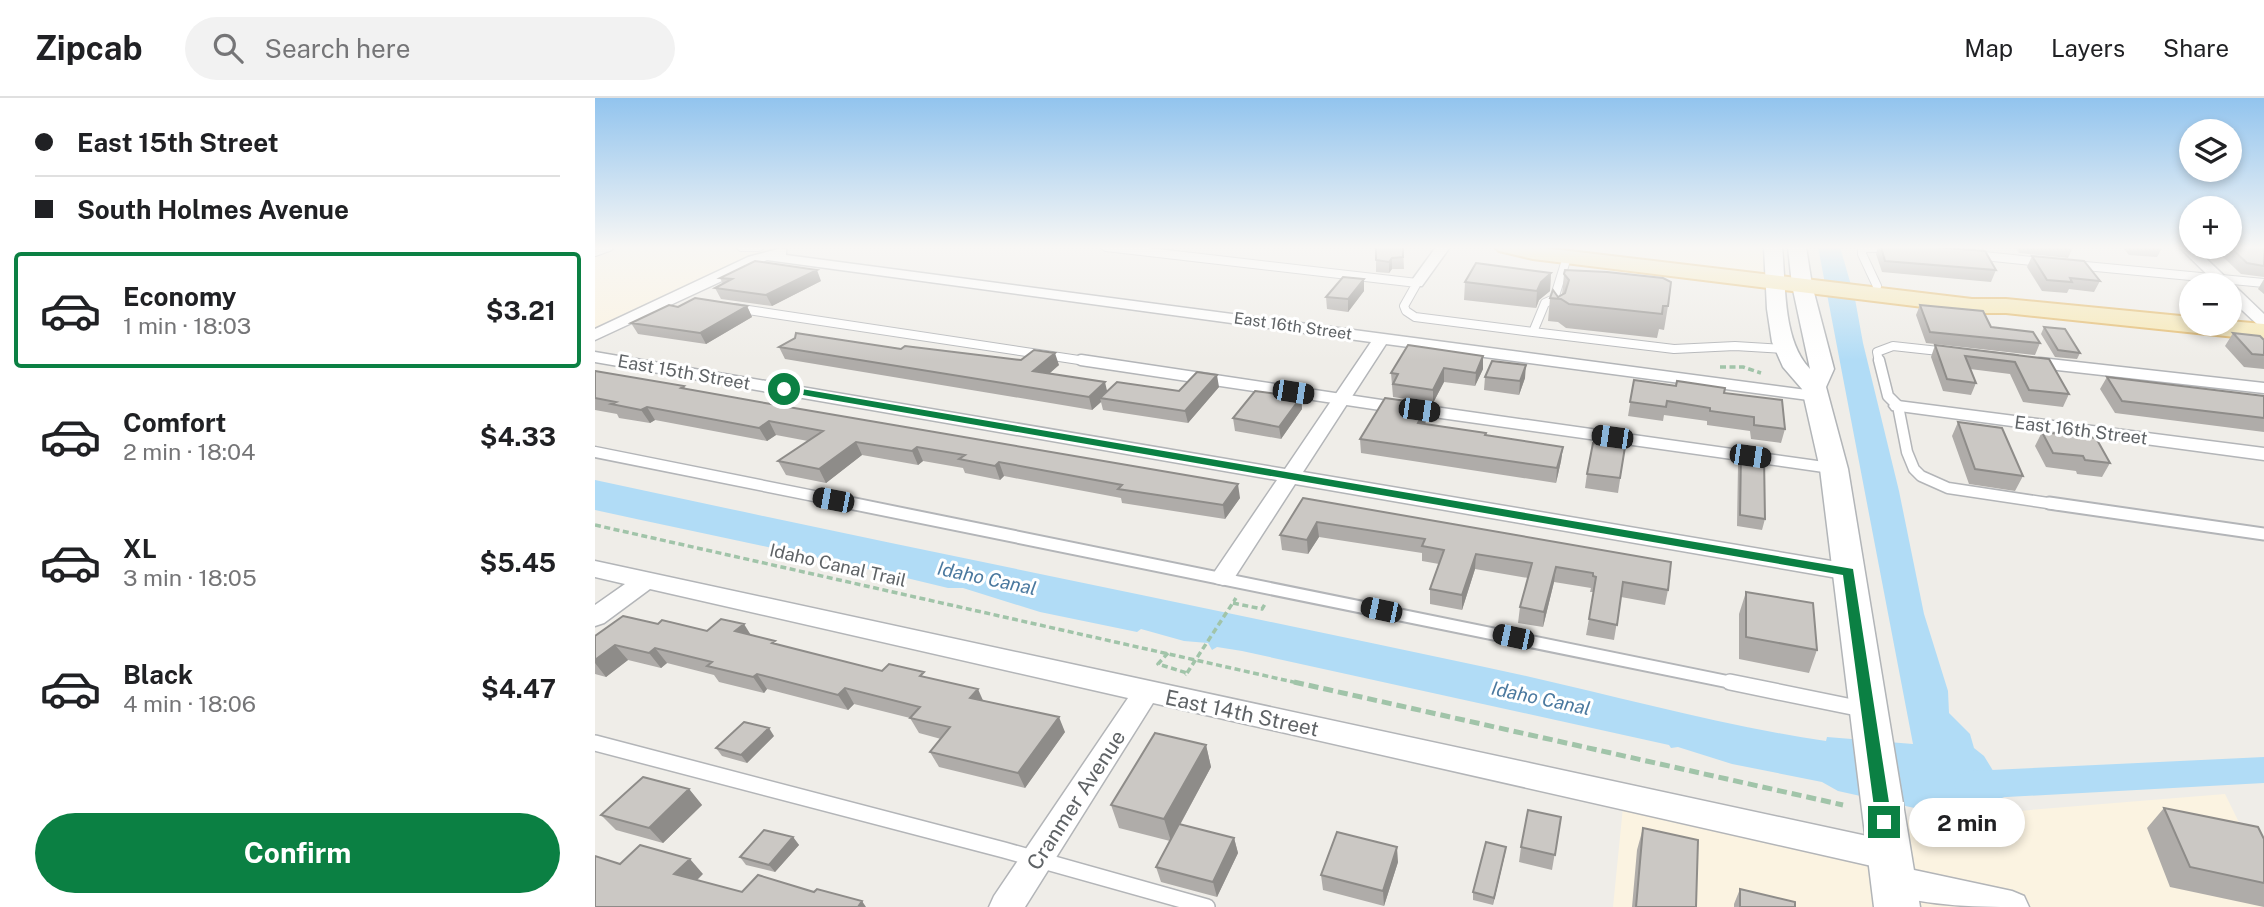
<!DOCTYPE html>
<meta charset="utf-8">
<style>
:root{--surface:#fff;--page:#f2f2f2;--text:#202124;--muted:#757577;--line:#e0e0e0;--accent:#0b8043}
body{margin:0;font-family:"Public Sans",sans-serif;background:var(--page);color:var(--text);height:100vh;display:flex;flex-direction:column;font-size:26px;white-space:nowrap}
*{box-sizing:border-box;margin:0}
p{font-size:23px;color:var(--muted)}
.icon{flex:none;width:38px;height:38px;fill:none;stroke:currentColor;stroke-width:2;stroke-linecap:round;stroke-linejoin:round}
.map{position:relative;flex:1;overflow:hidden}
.sheet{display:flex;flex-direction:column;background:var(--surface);width:595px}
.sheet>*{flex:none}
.top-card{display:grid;align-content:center;height:154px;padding:0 35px;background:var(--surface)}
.fabs{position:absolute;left:1584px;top:21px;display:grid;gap:14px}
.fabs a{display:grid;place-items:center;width:63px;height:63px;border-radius:50%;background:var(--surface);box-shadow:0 4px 10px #0003;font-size:35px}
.end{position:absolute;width:32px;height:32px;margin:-16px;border:9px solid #0b8043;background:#fff;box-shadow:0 0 0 4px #fff}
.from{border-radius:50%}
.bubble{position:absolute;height:49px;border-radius:24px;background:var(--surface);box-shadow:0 4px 10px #0003;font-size:23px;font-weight:700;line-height:49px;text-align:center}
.car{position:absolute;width:21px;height:42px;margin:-21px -10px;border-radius:9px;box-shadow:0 0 5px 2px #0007;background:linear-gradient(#222 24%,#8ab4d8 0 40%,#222 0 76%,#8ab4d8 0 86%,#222 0)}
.top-card b{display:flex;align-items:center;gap:24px;height:66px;font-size:26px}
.top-card b+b{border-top:2px solid var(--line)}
.top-card i{width:18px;height:18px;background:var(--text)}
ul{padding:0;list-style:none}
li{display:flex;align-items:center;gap:21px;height:116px;margin:0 14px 10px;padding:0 21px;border:4px solid transparent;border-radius:7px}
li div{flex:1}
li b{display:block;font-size:26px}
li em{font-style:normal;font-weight:700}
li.current{border-color:var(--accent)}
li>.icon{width:63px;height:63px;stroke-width:1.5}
.primary-button{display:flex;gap:14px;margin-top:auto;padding:14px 35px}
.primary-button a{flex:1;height:80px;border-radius:42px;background:var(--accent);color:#fff;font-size:28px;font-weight:700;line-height:80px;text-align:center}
header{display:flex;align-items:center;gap:42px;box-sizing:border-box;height:98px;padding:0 35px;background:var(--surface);border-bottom:2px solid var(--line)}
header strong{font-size:33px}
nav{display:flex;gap:38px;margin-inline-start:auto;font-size:24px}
.search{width:490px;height:63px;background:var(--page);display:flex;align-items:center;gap:18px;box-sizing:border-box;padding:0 24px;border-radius:38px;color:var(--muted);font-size:26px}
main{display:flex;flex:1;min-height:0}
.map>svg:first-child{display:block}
.commercial{fill:#fbf3e1}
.water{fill:#b1dcf6}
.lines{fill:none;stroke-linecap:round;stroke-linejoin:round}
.canal{fill:#b1dcf6;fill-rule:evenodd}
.service-far3-casing{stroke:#b3b5b8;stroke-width:10}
.service-far2-casing{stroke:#b3b5b8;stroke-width:13}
.service-far1-casing{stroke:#b3b5b8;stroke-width:15}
.service-casing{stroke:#b3b5b8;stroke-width:18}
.minor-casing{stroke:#b3b5b8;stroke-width:3}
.secondary-casing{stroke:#b2b5b8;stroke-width:3}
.primary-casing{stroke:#e3bb6e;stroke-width:4}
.path-far1{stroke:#a1c4a9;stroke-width:3.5;stroke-dasharray:6 3.5;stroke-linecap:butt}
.path{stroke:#a1c4a9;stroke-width:5;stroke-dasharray:10 5;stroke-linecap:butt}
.service-far3{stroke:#fff;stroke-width:8}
.service-far2{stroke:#fff;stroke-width:10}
.service-far1{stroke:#fff;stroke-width:11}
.service{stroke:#fff;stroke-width:15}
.minor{fill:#fff;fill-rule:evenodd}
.secondary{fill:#fff;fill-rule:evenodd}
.primary{fill:#f6e8b6;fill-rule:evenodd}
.wall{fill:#afaca9}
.shaded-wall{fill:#8e8c89}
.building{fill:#cbc8c4;stroke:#8e8c89;stroke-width:2}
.route{fill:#0b8043}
.labels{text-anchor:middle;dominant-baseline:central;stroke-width:6;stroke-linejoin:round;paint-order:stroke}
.far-street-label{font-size:16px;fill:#5f6366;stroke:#fff}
.street-label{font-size:18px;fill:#5f6366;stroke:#fff}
.water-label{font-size:19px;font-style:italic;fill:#4b799f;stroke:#fff}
.near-street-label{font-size:21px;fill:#5f6366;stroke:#fff}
</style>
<header>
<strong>Zipcab</strong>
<div class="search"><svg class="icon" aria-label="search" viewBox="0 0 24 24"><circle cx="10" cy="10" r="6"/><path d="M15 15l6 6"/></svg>Search here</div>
<nav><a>Map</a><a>Layers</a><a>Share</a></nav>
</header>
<main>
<section class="sheet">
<div class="top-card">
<b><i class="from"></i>East 15th Street</b>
<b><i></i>South Holmes Avenue</b>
</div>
<ul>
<li class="current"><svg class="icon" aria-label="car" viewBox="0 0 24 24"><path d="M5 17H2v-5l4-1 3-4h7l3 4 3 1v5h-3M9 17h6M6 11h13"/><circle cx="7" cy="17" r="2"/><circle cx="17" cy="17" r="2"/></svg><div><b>Economy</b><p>1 min · 18:03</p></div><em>$3.21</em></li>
<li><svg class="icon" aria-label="car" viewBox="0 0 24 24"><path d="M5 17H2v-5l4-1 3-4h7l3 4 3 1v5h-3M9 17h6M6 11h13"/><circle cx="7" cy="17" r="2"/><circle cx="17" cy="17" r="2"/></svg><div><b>Comfort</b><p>2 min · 18:04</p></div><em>$4.33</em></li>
<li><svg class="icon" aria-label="car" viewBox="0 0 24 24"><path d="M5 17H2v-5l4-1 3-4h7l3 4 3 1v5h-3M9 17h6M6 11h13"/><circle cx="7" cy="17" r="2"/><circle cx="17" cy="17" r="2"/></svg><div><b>XL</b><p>3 min · 18:05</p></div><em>$5.45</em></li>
<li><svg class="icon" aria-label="car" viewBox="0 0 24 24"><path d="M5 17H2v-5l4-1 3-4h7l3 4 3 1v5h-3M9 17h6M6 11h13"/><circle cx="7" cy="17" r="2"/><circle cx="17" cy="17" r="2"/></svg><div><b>Black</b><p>4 min · 18:06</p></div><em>$4.47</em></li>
</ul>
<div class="primary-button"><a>Confirm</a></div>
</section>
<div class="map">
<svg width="1669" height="809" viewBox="0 0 1669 809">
<rect width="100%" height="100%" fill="#efede8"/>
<!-- commercial -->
<path class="commercial" d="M0 149H194L0 237Z
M917 149H1189L1192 179Z
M1630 696 1669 775V809H1018L1029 699 1294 757 1289 724Z"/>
<!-- water -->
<path class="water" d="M1223 149H1245L1260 201 1268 245 1304 393 1329 516 1353 593 1354 615 1375 636 1379 650 1389 658 1413 697 1405 701 1362 705 1361 709 1346 706 1341 714 1333 713 1243 693 1227 684 1137 666 1083 649 1076 650 1074 647 647 553 622 549 617 552 613 545 589 543 546 531 542 534 445 514 368 490H353C235 461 119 438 0 412V382C295 446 590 505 885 568 1001 592 1114 626 1231 643L1232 639 1318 646Z"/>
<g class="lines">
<!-- canal -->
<path class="canal" d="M1669 659V685L1375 701 1364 697 1359 687 1364 677 1375 673Z"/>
<defs>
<path id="service-far3" d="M146 149H164
M511 149 822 185 809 208 811 213 820 219 938 234
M0 154 14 149
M1379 157 1447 164
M972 159 959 201 950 205 938 234 1079 251 1140 248 1191 251
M1480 167 1669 185
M1282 188 1267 156V150H1297
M140 210 497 264
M1284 264 1282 254 1298 248 1353 254"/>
<path id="service-far2" d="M486 262 799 309
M1284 262 1293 298 1303 308 1312 354 1319 371 1326 378 1353 390 1466 407
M1445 265 1669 290
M818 311 1236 370
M0 354 264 407"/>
<path id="service-far1" d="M255 405 1144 586
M1454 405 1669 436"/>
<path id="service" d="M1135 584 1267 611
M0 645 409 752 612 809"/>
<path id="minor" d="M841 149H855L827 188H817L815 185Z
M1584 149H1599L1669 216V229L1663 227 1634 200V187H1623Z
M186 150 191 151V157L1227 294 1230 298 1227 302 1221 303 791 246 708 374 1254 466 1262 468 1266 474 1262 480 1254 482 700 386 636 485 628 487 620 485 616 479 682 382 0 264V254L690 371 776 244 172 162 0 242V231L153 159Z
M1303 303 1669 350V362L1297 312 1294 308 1297 304Z
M0 463 1295 743 1306 748 1311 758 1305 769 1417 793 1429 798 1434 809C1384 809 1335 809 1288 794L1283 783 1290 771 558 605 430 809H394L399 798 533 600 55 491 9 525 0 528V507L30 486 0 479Z"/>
<path id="secondary" d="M1169 149H1187C1191 186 1187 242 1215 271L1197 187 1193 149H1211L1217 187 1239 271 1231 289 1253 371 1325 809H1279L1225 371 1207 291 1188 269 1177 244 1172 211Z"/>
<path id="primary" d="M900 149H941L1377 201H1411L1596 219V226H1634V223L1669 226V242L1411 215H1377L938 161 904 153Z"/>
</defs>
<!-- service-far3 casing -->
<use href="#service-far3" class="service-far3-casing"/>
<!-- service-far2 casing -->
<use href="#service-far2" class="service-far2-casing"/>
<!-- service-far1 casing -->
<use href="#service-far1" class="service-far1-casing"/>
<!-- service casing -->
<use href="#service" class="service-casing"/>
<!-- minor casing -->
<use href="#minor" class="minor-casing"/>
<!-- secondary casing -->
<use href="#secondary" class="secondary-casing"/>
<!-- primary casing -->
<use href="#primary" class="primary-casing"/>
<!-- path-far1 -->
<path class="path-far1" d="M1125 269H1148L1166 275
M0 427 707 586
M638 505 667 511 670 506
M573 555 563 566 592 575 590 577
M592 575 641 500"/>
<!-- path -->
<path class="path" d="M699 584 1248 707"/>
<!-- service-far3 -->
<use href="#service-far3" class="service-far3"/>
<!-- service-far2 -->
<use href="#service-far2" class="service-far2"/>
<!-- service-far1 -->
<use href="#service-far1" class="service-far1"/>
<!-- service -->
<use href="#service" class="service"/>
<!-- minor -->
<use href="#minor" class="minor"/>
<!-- secondary -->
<use href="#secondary" class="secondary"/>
<!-- primary -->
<use href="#primary" class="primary"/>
</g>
<!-- wall -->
<path class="wall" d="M808 149 809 171H797L794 175 781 174V162Z
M1283 149H1337L1401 172 1396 184 1287 174 1281 156Z
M1354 149H1379L1378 151Z
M1420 149H1478L1473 160 1424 155Z
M1527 149H1566L1567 150 1562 159 1534 157Z
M1632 149H1669V179L1646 176 1627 158Z
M1437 158 1505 183 1499 194 1474 191 1472 195 1447 193 1432 169Z
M956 175 955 193 944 202 941 210 869 202 870 184Z
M969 176 1073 208 1069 232 1064 231 1062 240 971 230 963 224 953 223 955 200 963 199 967 197Z
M125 180 226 183 177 208 126 201 120 190 128 186Z
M769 181V193L753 214 732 211 731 199Z
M1669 181V196L1663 191Z
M1325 207 1445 245 1440 257 1331 245 1321 217Z
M152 208 157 219 111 246 43 236 36 225 83 209Z
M1449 229 1485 255 1482 261 1460 259 1446 236Z
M1638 235 1669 242V271L1649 269 1630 248Z
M200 240 464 267 454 276 512 293H584L624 289 593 325 508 312 506 304 497 312 190 261 184 249Z
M813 247 888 271 880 288 849 284 838 305 798 299 796 275Z
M1340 247 1423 256 1474 296 1468 309 1428 304 1415 276 1375 271 1381 285 1376 297 1348 293 1336 259Z
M0 273 89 288 91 291 645 400 630 421 527 405 526 400 409 378 405 382 370 375 368 370 328 363 323 367 267 357 231 385 191 377 183 363 213 343 181 337 172 343 60 322 55 325 24 320 22 316 0 312Z
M890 279 930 280 924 297 889 292Z
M1512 279 1669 298V334L1520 315 1505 291Z
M1039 282 1129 295 1190 331 1186 345 1156 341 1155 333 1112 327V323L1069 317 1068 323 1033 318Z
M706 299 707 311 686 341 640 333 638 320Z
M833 306V319L830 326 891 337 968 349 966 363 961 385 766 355 765 341Z
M1363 324 1428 378 1420 393 1374 386 1357 338Z
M1447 334 1515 365 1507 379 1482 376 1481 373 1451 369 1440 348Z
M1030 349 1023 395 990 390 992 376Z
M1146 356 1170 421 1167 432 1142 428 1143 367Z
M708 400 1073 492 1070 507 1026 499 1019 542 991 537 999 494H995L996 490 959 484 948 529 923 525 925 509 933 480 880 471 867 512 835 506V491L844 466 827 463V455L724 439 713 456 687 452 685 437Z
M1151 494 1222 552 1214 575 1144 561V516Z
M63 526 112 533 156 537 183 547 287 573 331 579 388 603 470 634 430 690 344 669 335 654 346 641 324 635 315 620 259 606 253 612 172 591 169 595 124 584 119 577 72 565 66 570 33 562 11 579 0 576V538Z
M179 638 152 665 127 658 121 650Z
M611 647 616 669 585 727 639 740 643 755 622 799 566 784 561 769 575 743 524 730 516 707Z
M94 691 107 707 68 745 21 732 6 717Z
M1569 710 1669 741V809L1575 789 1552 730Z
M966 719 957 772 924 764 926 749Z
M1048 730 1101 809H1037L1042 752Z
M198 739 204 747 180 774 151 767 145 759Z
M911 749 898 807 878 802V794Z
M803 764 789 808 728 792 726 777Z
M1145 791 1200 809H1139V806Z"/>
<!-- shaded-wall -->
<path class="shaded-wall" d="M797 160V171L794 175V164Z
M222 172 226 183 177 208 171 197Z
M956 175 955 193 944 202 941 210 942 193 946 184Z
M769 181V193L753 214V201Z
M152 208 157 219 111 246 105 235Z
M460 255 464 267 442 286 438 273Z
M888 258V271L880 288 881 275Z
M931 267 930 280 924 297 925 283Z
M849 270V284L838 305V292Z
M622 277 624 289 593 325 590 313Z
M510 284 513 297 505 300 506 304 497 312 494 299Z
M706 299 707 311 686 341 684 329Z
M833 306V319L823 339V325Z
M52 309 60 322 55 325 46 312Z
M174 323 181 337 172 343 164 330Z
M261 344 267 357 231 385 224 371Z
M322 349 328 363 323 367 317 353Z
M968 349 966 363 961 385 962 370Z
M404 364 409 378 405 382 400 368Z
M643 386 645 400 630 421 628 407Z
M722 424 724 439 713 456 712 442Z
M881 456 880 471 867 512V497Z
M961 469 959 484 948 529 949 514Z
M149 526 159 542 140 533Z
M20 547 33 562 11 579 0 565V562Z
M60 550 72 565 66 570 54 555Z
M162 576 172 591 169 595 158 579Z
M250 590 259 606 253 612 243 597Z
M383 591 390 607 375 600Z
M464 619 470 634 430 690 423 675Z
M174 630 179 638 152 665 146 657Z
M611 647 616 669 576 743 569 721Z
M94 691 107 707 68 745 54 730Z
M198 739 204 747 180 774 174 767Z
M639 740 643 755 622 799 618 784Z
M802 749 803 764 789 808 788 793Z
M911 749 910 756 898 807 899 800Z
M95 761 108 776 93 791 79 776Z
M267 803 271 809H263Z"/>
<!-- building -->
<path class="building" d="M781 149H808V159L797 160 794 164 781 162Z
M1286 149H1337L1390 153 1401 172 1290 163Z
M1635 149H1669V168L1652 165Z
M1437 158 1489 163 1505 183 1475 180 1477 184 1452 182Z
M160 163 222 172 171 197 120 190 137 181 125 180Z
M881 165 956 175 946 184 942 193 870 184Z
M970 172 1012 174 1068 180 1076 184 1073 208H1068L1067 216 974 206 966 201 955 200 958 192 963 199 970 195 974 182 969 176Z
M748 179 769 181 753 201 731 199Z
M100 200 152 208 105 235 36 225 74 207 83 209Z
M1325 207 1388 213 1396 229 1438 234 1445 245 1335 234Z
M1449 229 1470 231 1485 255 1463 252Z
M201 235 306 251 310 248 426 262 439 252 460 255 438 273 510 284 494 299 184 249 200 240Z
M1638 235 1665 238 1669 242V257L1657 256Z
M813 247 888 258 881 275 849 270 838 292 798 286 803 276 796 275Z
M1340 247 1454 261 1474 296 1434 292 1420 264 1370 258 1381 285 1352 281Z
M897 263 931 267 925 283 890 279Z
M0 273 89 288 86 290 170 305 643 386 628 407 523 391 527 387 404 364 400 368 364 361 370 357 322 349 317 353 261 344 224 371 183 363 228 333 174 323 164 330 52 309 46 312 16 306 21 304 0 300Z
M602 274 622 277 590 313 505 300 522 284 584 293Z
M1512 279 1669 298V320L1527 303Z
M1039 282 1081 288 1082 283 1130 290 1129 295 1187 302 1190 331 1159 327V319L1115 313V310L1072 303 1071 309 1035 304Z
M660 293 706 299 684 329 638 320Z
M790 300 833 306 823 325 891 335 890 337 968 349 962 370 765 341Z
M1363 324 1407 330 1428 378 1380 371Z
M1447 334 1501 340 1515 365 1490 362 1488 358 1458 355Z
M998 345 1030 349 1025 380 992 376Z
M1146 356 1169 359 1170 421 1145 417Z
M708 400 1076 464 1073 492 1028 484 1022 527 994 521 1001 479 998 478V475L961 469 949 514 925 509 937 465 881 456 867 497 835 491 849 452 827 448 830 441 722 424 712 442 685 437Z
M1151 494 1218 505 1222 552 1151 539Z
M28 518 63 526 67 522 112 533 126 521 149 526 140 533 180 543 177 545 287 573 294 566 329 574 325 578 383 591 375 600 464 619 423 675 335 654 355 629 315 620 325 609 250 590 243 597 162 576 158 579 112 568 117 564 60 550 54 555 20 547 0 562V538Z
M149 624 174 630 146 657 121 650Z
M560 635 611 647 569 721 516 707Z
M48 679 94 691 54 730 6 717Z
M1569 710 1663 729 1669 741V785L1595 769Z
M933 712 966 719 960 757 926 749Z
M584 726 639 740 618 784 561 769Z
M1048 730 1103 742 1101 809H1041Z
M169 732 198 739 174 767 145 759Z
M742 734 802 749 788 793 726 777Z
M891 744 911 749 899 800 878 794Z
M45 747 95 761 79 776 147 794 163 777 219 794 222 791 267 803 263 809H0V758L25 766Z
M1145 791 1200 804V809H1145Z"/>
<!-- sky -->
<linearGradient id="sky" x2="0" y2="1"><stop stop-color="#92c4ee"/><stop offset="0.57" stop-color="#f8f7f5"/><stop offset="1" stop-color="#f8f7f5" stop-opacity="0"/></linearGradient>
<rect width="1669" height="262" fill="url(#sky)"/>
<!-- route -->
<path class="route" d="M189 288 1258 471 1297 724 1295 729 1289 731 1283 729 1281 724 1248 477 185 293V289Z"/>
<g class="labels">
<!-- far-street labels -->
<g class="far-street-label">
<text transform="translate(698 228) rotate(8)">East 16th Street</text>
</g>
<!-- street labels -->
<g class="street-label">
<text transform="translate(89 274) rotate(10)">East 15th Street</text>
<text transform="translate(1486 332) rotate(7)">East 16th Street</text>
<text transform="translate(243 467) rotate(13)">Idaho Canal Trail</text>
</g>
<!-- water labels -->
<g class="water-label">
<text transform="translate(392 480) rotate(12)">Idaho Canal</text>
<text transform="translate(946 600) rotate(12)">Idaho Canal</text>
</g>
<!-- near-street labels -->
<g class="near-street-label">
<text transform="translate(647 615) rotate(12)">East 14th Street</text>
<text transform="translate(481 702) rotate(-57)">Cranmer Avenue</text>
</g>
</g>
</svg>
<div class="fabs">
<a><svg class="icon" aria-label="layers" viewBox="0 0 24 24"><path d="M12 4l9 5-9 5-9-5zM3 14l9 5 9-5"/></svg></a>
<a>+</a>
<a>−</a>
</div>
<i class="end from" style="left:189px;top:291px"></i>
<i class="end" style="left:1289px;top:724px"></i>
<div class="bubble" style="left:1314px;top:700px;width:116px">2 min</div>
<i class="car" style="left:698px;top:294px;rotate:99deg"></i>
<i class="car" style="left:824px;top:312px;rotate:98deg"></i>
<i class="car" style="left:1017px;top:339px;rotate:278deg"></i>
<i class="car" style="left:1155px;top:358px;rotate:98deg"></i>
<i class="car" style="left:238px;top:402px;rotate:281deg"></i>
<i class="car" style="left:786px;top:512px;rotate:282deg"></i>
<i class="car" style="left:918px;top:539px;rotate:282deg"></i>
</div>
</main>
